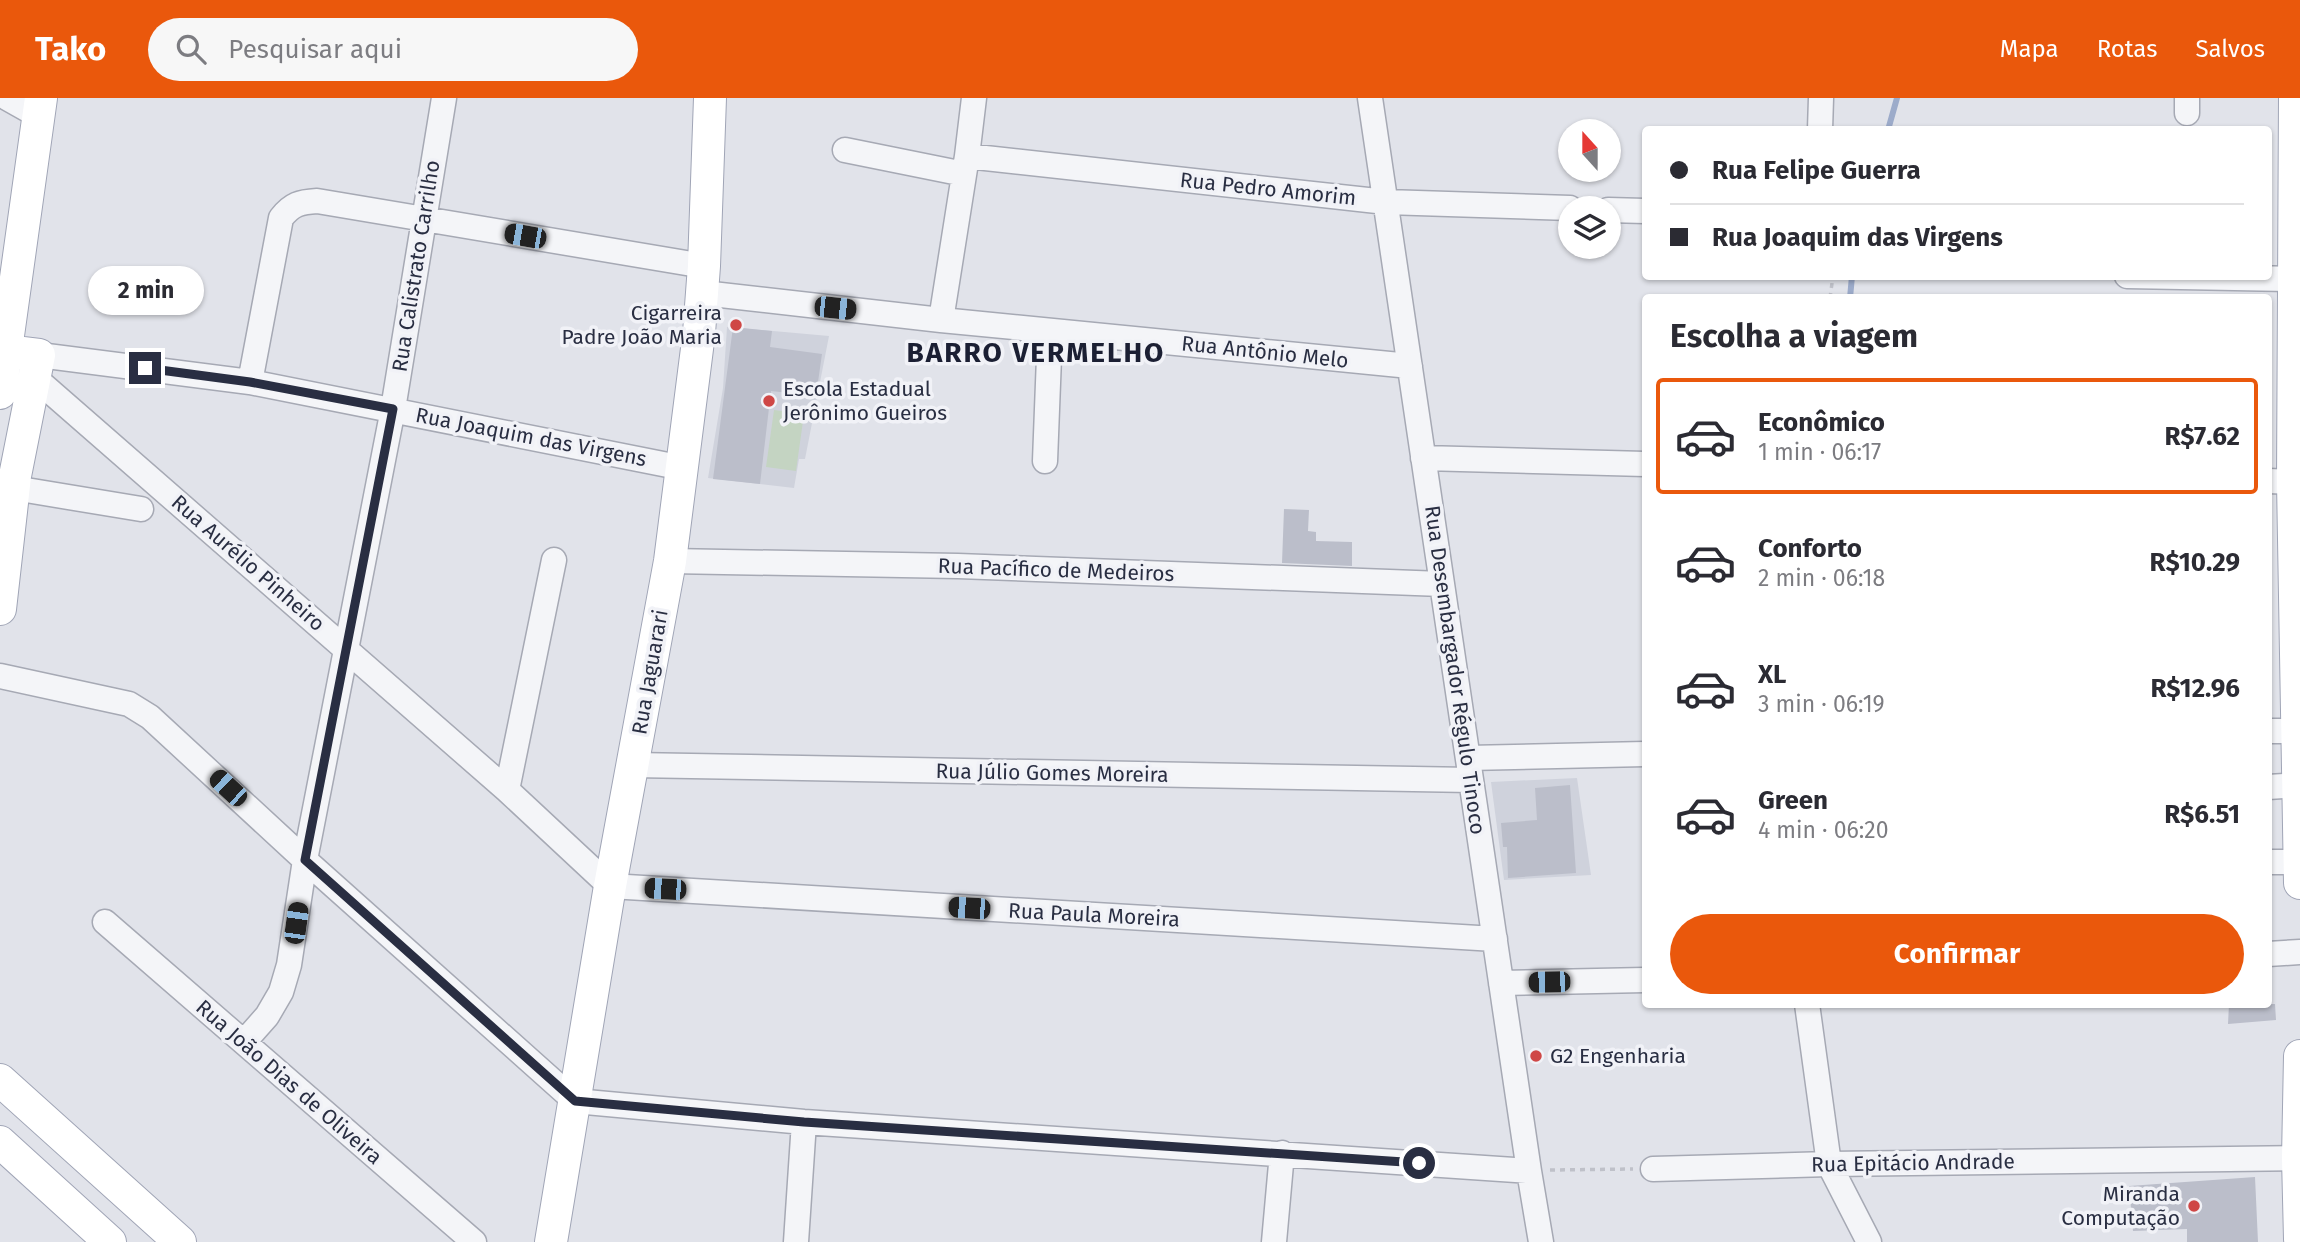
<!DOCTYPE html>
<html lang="pt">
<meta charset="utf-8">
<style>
:root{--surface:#fff;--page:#f7f7f7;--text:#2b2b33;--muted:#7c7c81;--line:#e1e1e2;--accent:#ea580c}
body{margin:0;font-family:"Fira Sans",sans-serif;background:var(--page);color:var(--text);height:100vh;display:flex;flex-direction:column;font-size:26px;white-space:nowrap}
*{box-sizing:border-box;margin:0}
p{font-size:23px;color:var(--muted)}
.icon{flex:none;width:38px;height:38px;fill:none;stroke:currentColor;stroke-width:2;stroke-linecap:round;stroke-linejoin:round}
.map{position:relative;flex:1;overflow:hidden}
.drawer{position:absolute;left:1642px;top:196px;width:630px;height:714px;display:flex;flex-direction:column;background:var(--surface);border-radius:7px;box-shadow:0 2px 5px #0004}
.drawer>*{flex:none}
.banner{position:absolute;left:1642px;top:28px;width:630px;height:154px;border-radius:7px;box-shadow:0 2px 5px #0004;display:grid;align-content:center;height:154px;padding:0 28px;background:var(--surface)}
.needle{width:46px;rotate:339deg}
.controls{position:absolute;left:1558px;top:21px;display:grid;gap:14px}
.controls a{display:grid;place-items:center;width:63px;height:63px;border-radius:50%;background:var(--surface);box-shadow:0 2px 5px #0004;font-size:35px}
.end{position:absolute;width:32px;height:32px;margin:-16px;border:9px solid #292e42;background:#fff;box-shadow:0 0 0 4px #fff}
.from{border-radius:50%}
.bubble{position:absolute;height:49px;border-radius:24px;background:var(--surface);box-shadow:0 2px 5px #0004;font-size:23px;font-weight:700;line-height:49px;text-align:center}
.car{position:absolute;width:21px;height:42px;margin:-21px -10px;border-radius:9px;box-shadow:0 0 5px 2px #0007;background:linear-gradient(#222 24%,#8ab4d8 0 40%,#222 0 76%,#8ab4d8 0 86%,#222 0)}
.banner b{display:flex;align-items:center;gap:24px;height:66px;font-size:26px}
.banner b+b{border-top:2px solid var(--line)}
.banner i{width:18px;height:18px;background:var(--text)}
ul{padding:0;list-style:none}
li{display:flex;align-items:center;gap:21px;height:116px;margin:0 14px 10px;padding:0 14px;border:4px solid transparent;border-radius:7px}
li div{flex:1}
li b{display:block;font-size:26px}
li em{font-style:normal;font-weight:700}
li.selected{border-color:var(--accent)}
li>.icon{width:63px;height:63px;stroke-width:1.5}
h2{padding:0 28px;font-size:32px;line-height:84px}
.action{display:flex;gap:14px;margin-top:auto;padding:14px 28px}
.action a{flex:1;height:80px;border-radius:42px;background:var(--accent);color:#fff;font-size:28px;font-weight:700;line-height:80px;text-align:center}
header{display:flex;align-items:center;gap:42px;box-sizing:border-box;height:98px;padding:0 35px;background:var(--accent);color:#fff}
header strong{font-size:33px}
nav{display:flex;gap:38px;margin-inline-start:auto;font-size:24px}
.search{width:490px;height:63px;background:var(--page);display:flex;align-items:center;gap:18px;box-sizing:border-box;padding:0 24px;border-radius:38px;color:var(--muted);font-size:26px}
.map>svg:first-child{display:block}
.built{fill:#cfd2dc}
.green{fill:#c4d4c2}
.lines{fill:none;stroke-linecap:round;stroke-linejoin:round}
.stream{stroke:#9cabca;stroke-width:6}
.building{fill:#bbbeca}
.minor-casing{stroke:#a6a9b4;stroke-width:27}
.major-casing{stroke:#a0a5b6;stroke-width:34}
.path{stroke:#bfc1c9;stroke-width:3.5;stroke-dasharray:5 5;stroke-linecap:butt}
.minor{stroke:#f4f5f8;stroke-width:24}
.major{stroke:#fff;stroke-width:32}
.route{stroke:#292e42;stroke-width:9}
.poi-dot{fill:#cf4746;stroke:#f1f2f7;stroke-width:2.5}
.labels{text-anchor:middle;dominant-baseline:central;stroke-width:7;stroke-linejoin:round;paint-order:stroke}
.street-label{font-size:21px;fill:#292e42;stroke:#f1f2f7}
.poi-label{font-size:21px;fill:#292e42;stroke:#f1f2f7;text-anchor:end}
.district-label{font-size:28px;font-weight:bold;letter-spacing:2px;fill:#1b1f33;stroke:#f1f2f7}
</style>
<header>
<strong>Tako</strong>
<div class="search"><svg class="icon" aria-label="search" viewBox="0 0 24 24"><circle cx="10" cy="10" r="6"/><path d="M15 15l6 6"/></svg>Pesquisar aqui</div>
<nav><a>Mapa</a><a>Rotas</a><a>Salvos</a></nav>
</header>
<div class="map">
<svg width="2300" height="1144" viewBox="0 0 2300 1144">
<rect width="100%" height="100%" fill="#e1e3ea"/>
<!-- built -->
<path class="built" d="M727 229 829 238 805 361H799L794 390 708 380 723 290Z
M1577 680 1591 777 1504 782 1491 684Z"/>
<!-- green -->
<path class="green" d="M774 312 804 316 796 373 766 369Z"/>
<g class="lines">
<!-- stream -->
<path class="stream" d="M1888 32 1897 0
M1850 200 1852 178"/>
</g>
<!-- building -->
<path class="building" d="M733 229 772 233 770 249 822 256 816 298 771 293 760 386 713 381Z
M1284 411 1309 412 1308 433 1316 434V443L1352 444V468L1282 465Z
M1570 687 1576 775 1508 780 1507 749H1503L1501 725 1537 722 1535 690Z
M2229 906H2275L2276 922 2228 926Z
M2255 1079 2258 1144H2187V1131L2133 1133 2129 1088Z"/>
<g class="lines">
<defs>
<path id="minor" d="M7 0 39 18
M1370 0 1529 1073 1541 1144
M2187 15V0
M1820 32 1821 0
M845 52 964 76
M967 58 1386 104 1570 110
M1608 112 1645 113
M2127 178 2295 181
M703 195 941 222 1410 268
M941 222 967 58 974 0
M39 257 250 284 683 370
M20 276 35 280 507 692 610 788 1495 841
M250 284 281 120C292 106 300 104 317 103L704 168
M1423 360 1645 366
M1045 363 1050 233
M2268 383 2293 384
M14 390 141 411
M670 463 958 468 1442 486
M0 578 129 606 150 619 305 762 575 1003 804 1024 1529 1073
M2268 633H2297
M1468 660 1645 656
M633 667 1471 682
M2268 689 2298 687
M507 692 554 462
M2268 764H2300
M105 824 474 1144
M2268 856 2300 854
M1501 885 1645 882
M1807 906 1829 1066 1869 1144
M244 944 267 918 281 894 289 867 305 762 393 311 444 0
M1653 1071 1829 1066 2298 1060
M796 1144 804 1024
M1274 1144 1282 1055"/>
<path id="major" d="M2295 0 2293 384 2300 785
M0 295 41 0
M0 511 15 378 39 257 6 253
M2300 958 2298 1060 2300 1141
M0 982 180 1144
M0 1044 110 1144
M551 1144 610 788 670 463 699 235 704 168 710 0"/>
</defs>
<!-- minor casing -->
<use href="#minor" class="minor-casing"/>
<!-- major casing -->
<use href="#major" class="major-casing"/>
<!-- path -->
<path class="path" d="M1830 200 1833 178
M1550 1072 1633 1071"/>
<!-- minor -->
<use href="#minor" class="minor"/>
<!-- major -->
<use href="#major" class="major"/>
</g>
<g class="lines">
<!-- route -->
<path class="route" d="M145 270 250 284 393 311 305 762 575 1003 804 1024 1419 1065"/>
</g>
<!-- markers -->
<g class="poi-dot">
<circle cx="736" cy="227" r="7"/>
<circle cx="769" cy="303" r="7"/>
<circle cx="1536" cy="958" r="7"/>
<circle cx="2194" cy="1108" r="7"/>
</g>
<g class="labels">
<!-- street labels -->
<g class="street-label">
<text transform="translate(1268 91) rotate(6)">Rua Pedro Amorim</text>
<text transform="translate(416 168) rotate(-81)">Rua Calistrato Carrilho</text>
<text transform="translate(1265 254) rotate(6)">Rua Antônio Melo</text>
<text transform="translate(531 339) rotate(11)">Rua Joaquim das Virgens</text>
<text transform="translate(248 465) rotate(41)">Rua Aurélio Pinheiro</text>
<text transform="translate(1056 472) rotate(2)">Rua Pacífico de Medeiros</text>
<text transform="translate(1455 572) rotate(82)">Rua Desembargador Régulo Tinoco</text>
<text transform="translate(650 574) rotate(-80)">Rua Jaguarari</text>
<text transform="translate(1052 675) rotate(1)">Rua Júlio Gomes Moreira</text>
<text transform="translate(1094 817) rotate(3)">Rua Paula Moreira</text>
<text transform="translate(289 984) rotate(41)">Rua João Dias de Oliveira</text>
<text transform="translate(1913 1065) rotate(-1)">Rua Epitácio Andrade</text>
</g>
<!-- poi labels -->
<g class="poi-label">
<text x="722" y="215">Cigarreira<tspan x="722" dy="24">Padre João Maria</tspan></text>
<text x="783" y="291" text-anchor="start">Escola Estadual<tspan x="783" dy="24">Jerônimo Gueiros</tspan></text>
<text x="1550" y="958" text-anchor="start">G2 Engenharia</text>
<text x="2180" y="1096">Miranda<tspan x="2180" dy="24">Computação</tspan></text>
</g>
<!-- district labels -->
<g class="district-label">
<text x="1036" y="254">BARRO VERMELHO</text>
</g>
</g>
</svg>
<div class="controls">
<a><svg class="needle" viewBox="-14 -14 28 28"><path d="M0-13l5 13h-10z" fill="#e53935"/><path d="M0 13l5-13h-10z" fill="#7c7c81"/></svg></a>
<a><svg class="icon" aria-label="layers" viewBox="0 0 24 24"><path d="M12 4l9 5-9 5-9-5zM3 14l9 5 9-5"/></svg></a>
</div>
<i class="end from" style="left:1419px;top:1065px"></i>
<i class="end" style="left:145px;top:270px"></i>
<div class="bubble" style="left:88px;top:168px;width:116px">2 min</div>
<i class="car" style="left:525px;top:138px;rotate:280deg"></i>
<i class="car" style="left:835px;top:210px;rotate:96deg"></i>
<i class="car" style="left:228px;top:690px;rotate:313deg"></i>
<i class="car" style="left:665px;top:791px;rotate:273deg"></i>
<i class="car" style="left:969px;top:810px;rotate:274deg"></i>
<i class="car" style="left:296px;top:825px;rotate:8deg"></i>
<i class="car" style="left:1549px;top:884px;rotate:269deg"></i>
<div class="banner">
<b><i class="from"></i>Rua Felipe Guerra</b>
<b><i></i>Rua Joaquim das Virgens</b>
</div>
<section class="drawer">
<h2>Escolha a viagem</h2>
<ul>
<li class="selected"><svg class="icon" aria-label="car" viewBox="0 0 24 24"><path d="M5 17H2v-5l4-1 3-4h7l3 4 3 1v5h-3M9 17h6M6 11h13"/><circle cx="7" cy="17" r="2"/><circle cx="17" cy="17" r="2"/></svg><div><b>Econômico</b><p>1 min · 06:17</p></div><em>R$7.62</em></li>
<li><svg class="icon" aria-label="car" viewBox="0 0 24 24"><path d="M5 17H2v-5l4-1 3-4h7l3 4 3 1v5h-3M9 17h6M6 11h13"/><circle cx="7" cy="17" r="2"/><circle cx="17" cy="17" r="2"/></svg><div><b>Conforto</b><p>2 min · 06:18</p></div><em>R$10.29</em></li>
<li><svg class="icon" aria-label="car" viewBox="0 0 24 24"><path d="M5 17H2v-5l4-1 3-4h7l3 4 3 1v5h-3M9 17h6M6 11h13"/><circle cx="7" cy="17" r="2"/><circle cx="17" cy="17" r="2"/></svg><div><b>XL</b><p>3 min · 06:19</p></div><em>R$12.96</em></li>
<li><svg class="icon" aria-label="car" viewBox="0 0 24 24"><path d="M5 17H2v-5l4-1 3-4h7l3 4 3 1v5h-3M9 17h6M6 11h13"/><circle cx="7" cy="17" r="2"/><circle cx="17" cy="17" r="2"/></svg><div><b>Green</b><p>4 min · 06:20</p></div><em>R$6.51</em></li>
</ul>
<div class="action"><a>Confirmar</a></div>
</section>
</div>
